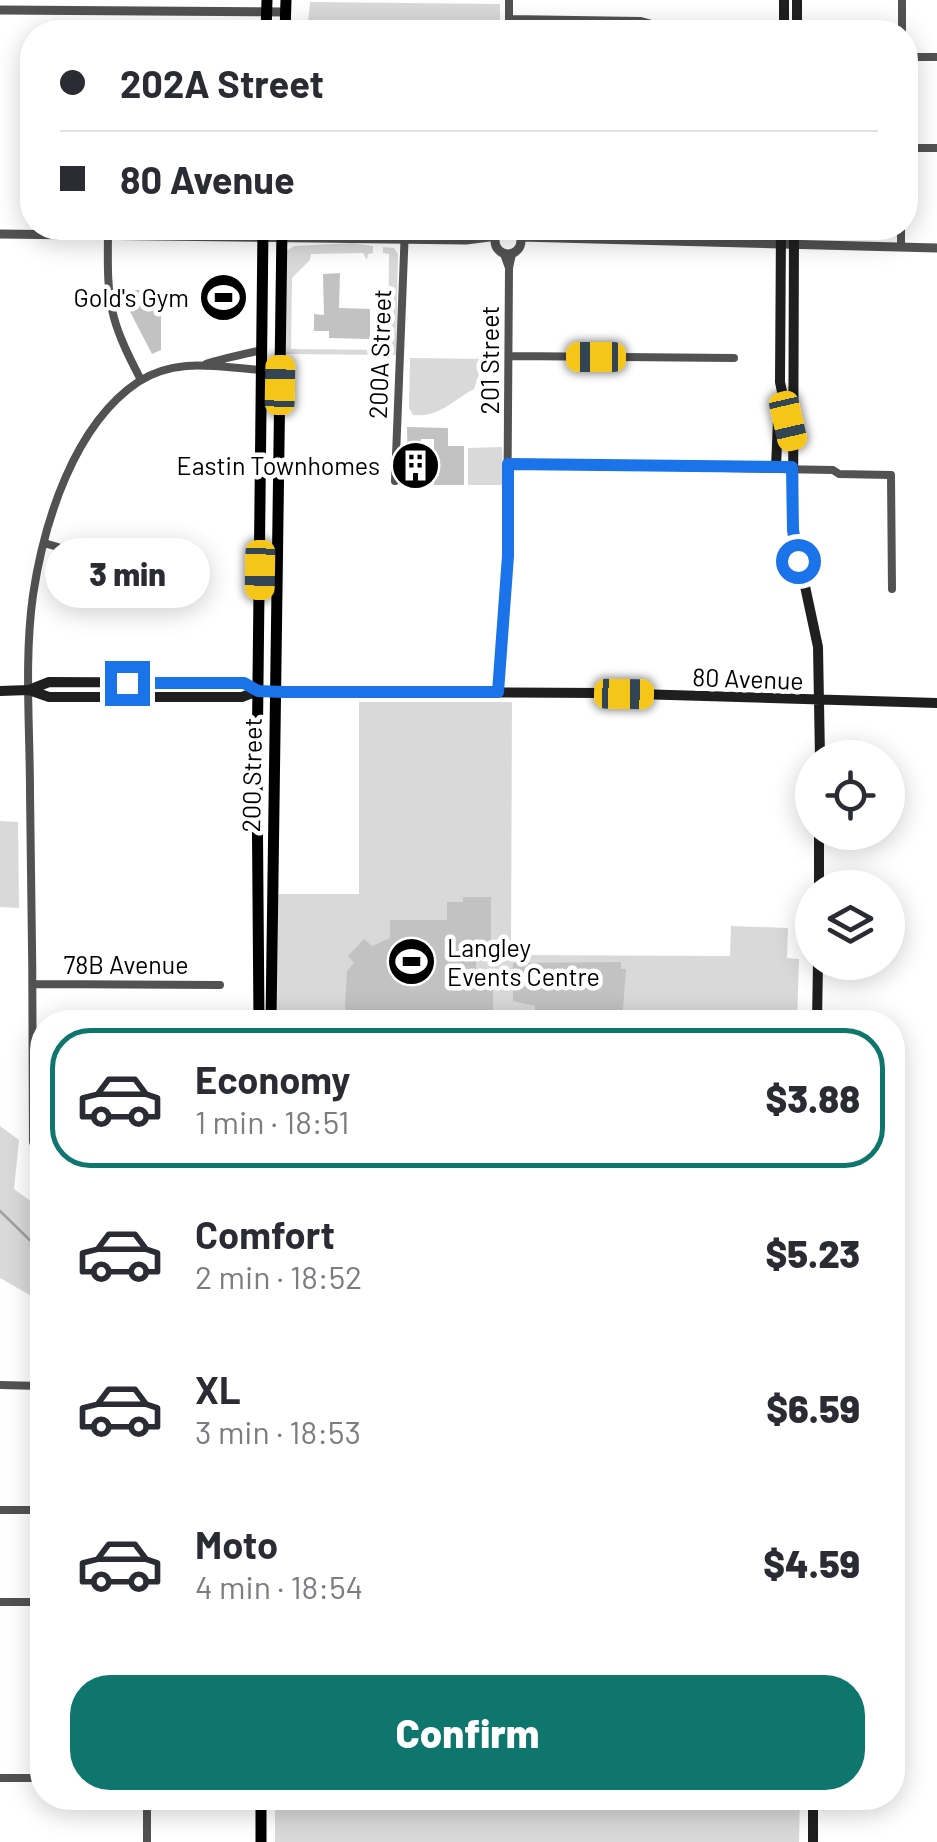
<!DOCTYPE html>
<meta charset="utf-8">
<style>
:root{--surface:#fff;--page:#f7f7f7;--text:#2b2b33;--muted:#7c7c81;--line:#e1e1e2;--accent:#0f766e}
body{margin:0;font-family:Barlow,sans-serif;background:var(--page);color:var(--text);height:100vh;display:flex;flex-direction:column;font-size:38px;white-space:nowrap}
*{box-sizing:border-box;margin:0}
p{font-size:32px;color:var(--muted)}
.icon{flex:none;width:55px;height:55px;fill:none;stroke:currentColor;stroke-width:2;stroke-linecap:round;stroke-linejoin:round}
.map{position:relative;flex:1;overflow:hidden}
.panel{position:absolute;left:30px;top:1010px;width:875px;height:800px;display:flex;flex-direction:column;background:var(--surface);border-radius:40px;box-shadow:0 5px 25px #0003}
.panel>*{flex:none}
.guide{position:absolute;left:20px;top:20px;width:898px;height:220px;border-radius:40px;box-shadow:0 5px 25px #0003;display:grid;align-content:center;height:220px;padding:0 40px;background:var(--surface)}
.tools{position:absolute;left:795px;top:740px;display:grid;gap:20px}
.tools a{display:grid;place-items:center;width:110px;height:110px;border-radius:50%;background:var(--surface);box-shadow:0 5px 25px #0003;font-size:50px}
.end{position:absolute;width:45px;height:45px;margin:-22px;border:12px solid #1a73e8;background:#fff;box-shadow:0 0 0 5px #fff}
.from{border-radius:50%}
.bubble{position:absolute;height:70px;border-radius:35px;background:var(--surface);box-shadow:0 5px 25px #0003;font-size:32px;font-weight:800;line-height:70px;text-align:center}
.car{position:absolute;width:30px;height:60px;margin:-30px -15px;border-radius:12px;box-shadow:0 0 8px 2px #0007;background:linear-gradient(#f5c518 24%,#345 0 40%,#f5c518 0 76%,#345 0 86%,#f5c518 0)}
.guide b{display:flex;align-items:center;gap:35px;height:95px;font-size:38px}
.guide b+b{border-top:2px solid var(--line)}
.guide i{width:25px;height:25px;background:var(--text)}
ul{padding:18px 0 0;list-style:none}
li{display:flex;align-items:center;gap:30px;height:140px;margin:0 20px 15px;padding:0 20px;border:5px solid transparent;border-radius:40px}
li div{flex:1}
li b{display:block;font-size:38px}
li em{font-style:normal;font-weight:800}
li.current{border-color:var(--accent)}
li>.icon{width:90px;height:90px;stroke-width:1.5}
.cta{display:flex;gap:20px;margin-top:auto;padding:20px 40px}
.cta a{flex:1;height:115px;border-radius:40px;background:var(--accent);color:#fff;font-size:40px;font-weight:800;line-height:115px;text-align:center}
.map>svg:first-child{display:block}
.green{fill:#d9d9d9}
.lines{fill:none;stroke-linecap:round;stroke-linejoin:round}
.stream{stroke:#a0a0a0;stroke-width:2.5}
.building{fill:#c2c2c2}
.minor{stroke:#525252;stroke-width:8}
.tertiary{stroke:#525252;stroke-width:9}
.secondary{stroke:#1f1f1f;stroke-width:10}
.primary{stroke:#000;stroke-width:11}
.route{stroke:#1a73e8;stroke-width:12}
.labels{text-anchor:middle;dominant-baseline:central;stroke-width:9;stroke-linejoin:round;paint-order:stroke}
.poi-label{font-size:25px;fill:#000;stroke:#fff;text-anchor:end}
.street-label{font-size:25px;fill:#000;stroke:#fff}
</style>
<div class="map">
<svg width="937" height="1842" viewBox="0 0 937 1842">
<rect width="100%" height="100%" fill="#fff"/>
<!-- green -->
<path class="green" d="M310 2 500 4V32H307Z
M352 243 373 246V253L368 254 367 260 363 253 311 254 310 260 292 278 291 349 388 350 389 254 383 253V247L394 248 398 254 396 355 284 354 286 251 294 246Z
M410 358 490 359 489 364 479 374 474 389C453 400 439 418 413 415L409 408Z
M502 447 504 485H468V448Z
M359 702H512L511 955 730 956 731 926 788 928 787 958 799 959 797 1022H277L278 894H359Z
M0 821 18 822 19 908 0 907Z
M0 1126 19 1140 14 1189 42 1209V1302L0 1278Z
M275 1798H800L799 1842H275Z"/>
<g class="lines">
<!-- stream -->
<path class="stream" d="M0 1211 42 1252"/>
</g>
<!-- building -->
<path class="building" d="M340 273 339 308 370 309V339L329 338V331H314V314L324 315 323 274Z
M124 290H161V350L152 354 124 300Z
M407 427 448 428V446H464V485H434V439H421V483H408Z
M463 897H491V959H476V989H493V1020L350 1022 345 1007 347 971 354 963 348 956 364 939 372 946 390 938V920H447V902H463Z
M621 962V969H626L622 1022 543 1021V1014H535V1006L513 1001V963Z"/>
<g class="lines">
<!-- minor -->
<path class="minor" d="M509 0V32
M509 19 641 21 682 32
M902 32V0
M905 57H937
M905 148H937
M512 228V229
M504 229 505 228
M108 235C107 303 109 319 141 380
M901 247V228
M504 254 509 268
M510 356 734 358
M206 364C208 362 257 351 263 350
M509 464 833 470 839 474 891 475 892 589
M395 481 405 228
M44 543 120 565 152 595
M498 692 507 556 509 268 512 254
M33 984 220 985
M33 1142C33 1026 32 909 30 793 30 728 24 659 33 595 44 522 74 425 138 382 178 356 220 368 263 370
M0 1385 42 1386
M0 1510H42
M0 1602H42
M0 1778H42
M147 1798V1842"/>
<!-- tertiary -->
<path class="tertiary" d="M0 10 286 12
M495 241a13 13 0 1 1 26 0a13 13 0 1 1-26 0Z
M0 234 466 240 497 236
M520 237 937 248"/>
<!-- secondary -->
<path class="secondary" d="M784 32V0
M797 32V0
M781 228 780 382 788 421
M794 228 793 530 818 647 820 758
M776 467 779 398
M29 690 49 697H242L258 691 602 693 937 703
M0 691 29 690 49 682 244 683 258 691
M819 888V832
M817 1022 818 962
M813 1842V1798"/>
<!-- primary -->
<path class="primary" d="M266 32 267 0
M285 32 286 0
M259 1022 257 772 263 228
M271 1022 282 228
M261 1842V1798"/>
</g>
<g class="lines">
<!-- route -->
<path class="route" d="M127 683H244L258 691 284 692H498L508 556V464L792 467 793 530 798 561"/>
</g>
<!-- icons -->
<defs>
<symbol id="stadium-disc" viewBox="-11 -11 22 22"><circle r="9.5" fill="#000" stroke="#fff"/><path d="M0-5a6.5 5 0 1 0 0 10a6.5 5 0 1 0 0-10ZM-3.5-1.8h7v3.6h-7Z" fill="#fff"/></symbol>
<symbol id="building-disc" viewBox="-11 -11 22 22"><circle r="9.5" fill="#000" stroke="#fff"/><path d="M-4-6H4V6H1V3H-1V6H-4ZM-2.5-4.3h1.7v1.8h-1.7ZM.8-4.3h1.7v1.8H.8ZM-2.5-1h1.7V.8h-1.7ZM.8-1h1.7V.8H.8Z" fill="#fff"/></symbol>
</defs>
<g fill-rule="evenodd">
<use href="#stadium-disc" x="196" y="270" width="55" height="55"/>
<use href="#building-disc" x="388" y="438" width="55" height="55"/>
<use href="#stadium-disc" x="384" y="934" width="55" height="55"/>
</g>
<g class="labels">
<!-- poi labels -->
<g class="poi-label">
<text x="189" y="297">Gold's Gym</text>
<text x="380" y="465">Eastin Townhomes</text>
<text x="447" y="947" text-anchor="start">Langley<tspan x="447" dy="29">Events Centre</tspan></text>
</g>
<!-- street labels -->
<g class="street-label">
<text transform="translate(379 354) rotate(-88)">200A Street</text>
<text transform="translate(489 360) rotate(-90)">201 Street</text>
<text transform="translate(748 678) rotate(2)">80 Avenue</text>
<text transform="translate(251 775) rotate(-89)">200 Street</text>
<text x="126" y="964">78B Avenue</text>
</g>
</g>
</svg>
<div class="tools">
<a><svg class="icon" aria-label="locate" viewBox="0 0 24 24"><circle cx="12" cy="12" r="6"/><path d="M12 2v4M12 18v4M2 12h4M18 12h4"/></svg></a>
<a><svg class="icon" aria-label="layers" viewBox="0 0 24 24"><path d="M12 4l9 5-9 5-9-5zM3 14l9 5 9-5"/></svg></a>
</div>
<i class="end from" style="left:798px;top:561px"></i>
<i class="end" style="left:127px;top:683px"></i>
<div class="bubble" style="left:45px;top:538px;width:165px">3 min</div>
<i class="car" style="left:596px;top:357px;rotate:270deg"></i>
<i class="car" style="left:280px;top:385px;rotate:1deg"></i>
<i class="car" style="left:788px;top:421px;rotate:167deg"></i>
<i class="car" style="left:260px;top:570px;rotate:181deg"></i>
<i class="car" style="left:624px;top:694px;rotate:91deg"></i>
<div class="guide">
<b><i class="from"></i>202A Street</b>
<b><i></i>80 Avenue</b>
</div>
<section class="panel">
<ul>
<li class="current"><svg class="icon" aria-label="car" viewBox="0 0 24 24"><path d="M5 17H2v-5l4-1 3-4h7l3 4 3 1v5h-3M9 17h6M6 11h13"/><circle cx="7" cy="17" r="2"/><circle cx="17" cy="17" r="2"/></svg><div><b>Economy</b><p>1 min · 18:51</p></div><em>$3.88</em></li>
<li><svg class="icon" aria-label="car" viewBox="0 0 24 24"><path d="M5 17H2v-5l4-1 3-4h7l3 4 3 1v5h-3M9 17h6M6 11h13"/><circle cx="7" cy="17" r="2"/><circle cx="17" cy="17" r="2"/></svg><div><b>Comfort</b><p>2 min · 18:52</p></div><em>$5.23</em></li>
<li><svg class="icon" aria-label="car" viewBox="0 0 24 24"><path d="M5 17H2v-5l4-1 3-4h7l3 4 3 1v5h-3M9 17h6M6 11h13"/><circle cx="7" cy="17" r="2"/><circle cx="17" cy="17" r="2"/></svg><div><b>XL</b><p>3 min · 18:53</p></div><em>$6.59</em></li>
<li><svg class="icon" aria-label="car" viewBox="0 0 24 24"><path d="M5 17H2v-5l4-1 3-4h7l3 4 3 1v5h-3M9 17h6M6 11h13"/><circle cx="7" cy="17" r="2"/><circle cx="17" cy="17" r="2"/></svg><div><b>Moto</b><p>4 min · 18:54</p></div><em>$4.59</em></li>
</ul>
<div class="cta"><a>Confirm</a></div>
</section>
</div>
